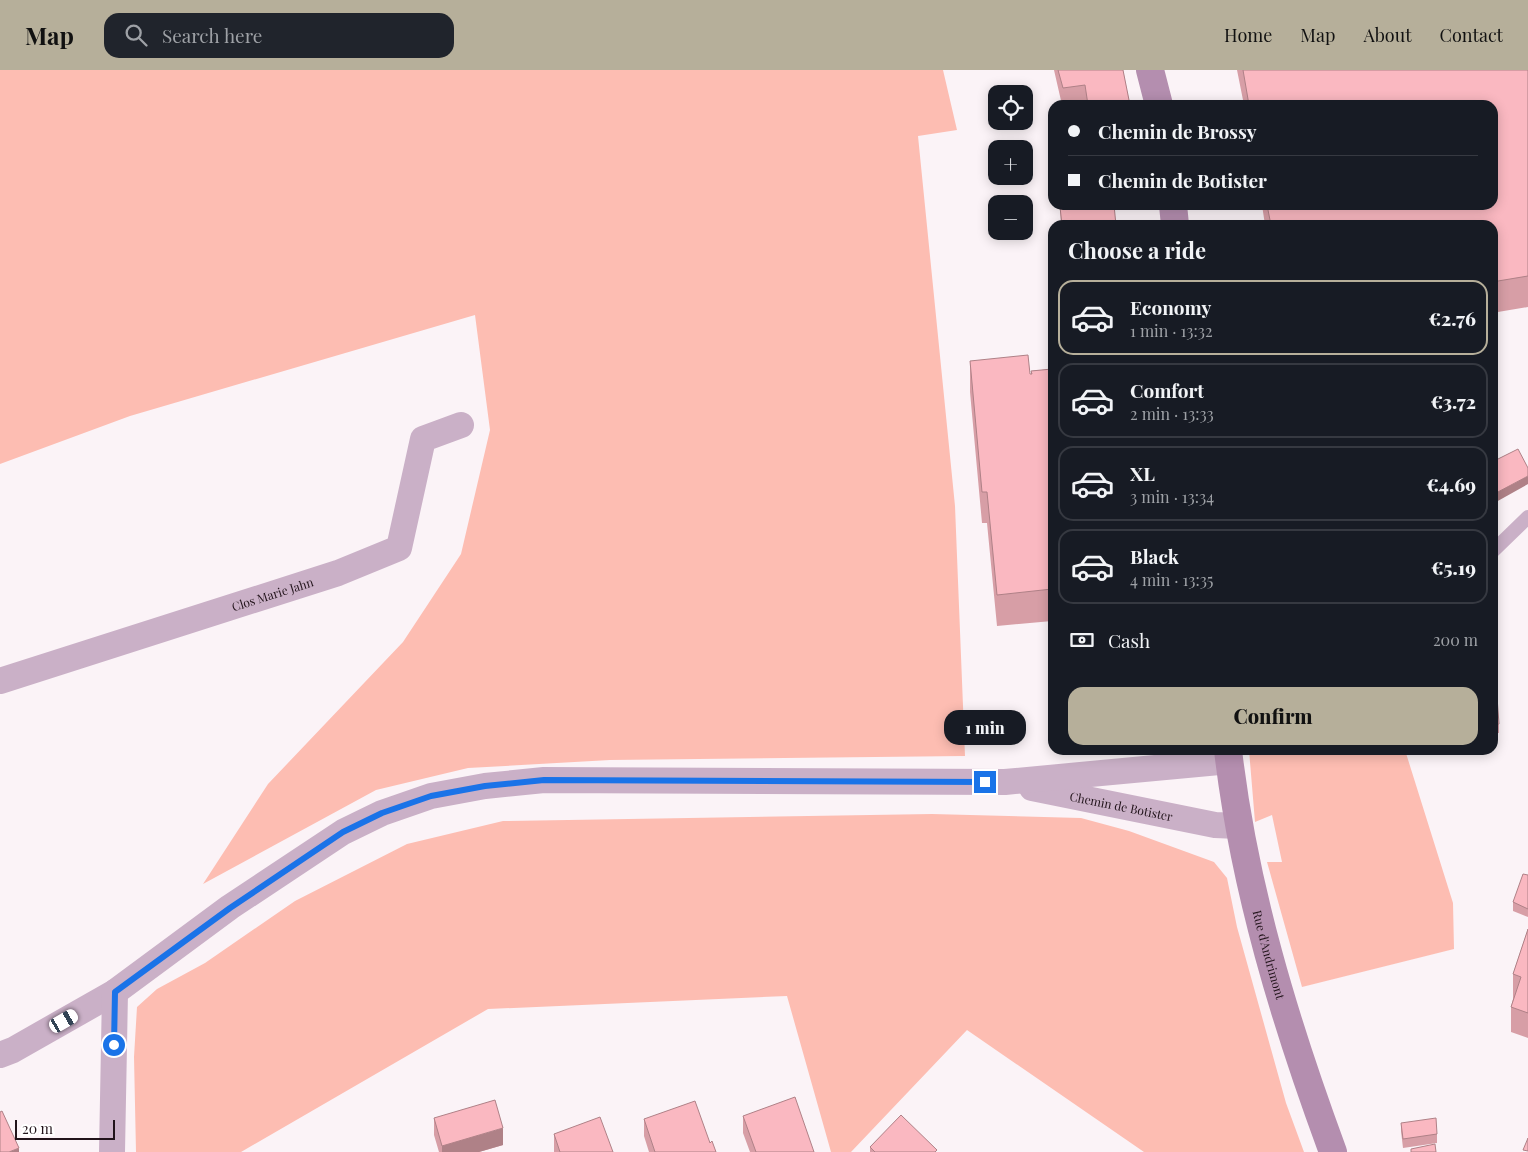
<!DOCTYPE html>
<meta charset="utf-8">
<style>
:root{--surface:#171b24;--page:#20242c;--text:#f1f3f6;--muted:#9ea1a6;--line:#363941;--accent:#b6af9a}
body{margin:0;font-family:"Playfair Display",serif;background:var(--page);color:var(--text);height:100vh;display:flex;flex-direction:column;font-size:19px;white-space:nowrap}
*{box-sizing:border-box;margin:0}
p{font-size:16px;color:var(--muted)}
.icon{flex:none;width:28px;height:28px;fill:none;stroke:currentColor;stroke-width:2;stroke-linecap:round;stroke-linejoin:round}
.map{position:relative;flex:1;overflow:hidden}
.details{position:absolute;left:1048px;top:150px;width:450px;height:535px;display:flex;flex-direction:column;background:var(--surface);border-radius:15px;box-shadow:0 2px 12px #0003}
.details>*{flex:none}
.guide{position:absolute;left:1048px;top:30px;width:450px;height:110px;border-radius:15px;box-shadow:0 2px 12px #0003;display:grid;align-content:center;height:110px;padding:0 20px;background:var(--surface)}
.controls{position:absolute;left:988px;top:15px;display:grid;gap:10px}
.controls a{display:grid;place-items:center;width:45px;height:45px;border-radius:10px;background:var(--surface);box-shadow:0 2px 12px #0003;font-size:25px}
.scale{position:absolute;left:15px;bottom:12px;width:100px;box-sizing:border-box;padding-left:5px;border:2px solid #21131a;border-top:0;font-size:14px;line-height:18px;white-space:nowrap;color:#21131a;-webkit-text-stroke:4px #fff;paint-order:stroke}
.end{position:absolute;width:22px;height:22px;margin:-11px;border:6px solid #1a73e8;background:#fff;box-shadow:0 0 0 2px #fff}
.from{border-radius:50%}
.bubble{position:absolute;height:35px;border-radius:15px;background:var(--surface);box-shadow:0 2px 12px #0003;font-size:16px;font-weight:800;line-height:35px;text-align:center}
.car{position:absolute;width:15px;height:30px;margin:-15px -8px;border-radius:6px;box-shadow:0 0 4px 1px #0007;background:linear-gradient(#fff 24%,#345 0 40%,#fff 0 76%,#345 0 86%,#fff 0)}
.guide b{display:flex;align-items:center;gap:18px;height:48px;font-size:19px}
.guide b+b{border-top:1px solid var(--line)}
.guide i{width:12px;height:12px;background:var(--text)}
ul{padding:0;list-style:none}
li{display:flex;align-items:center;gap:15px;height:75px;margin:0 10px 8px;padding:0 10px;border:2px solid var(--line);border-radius:15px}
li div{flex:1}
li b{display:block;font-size:19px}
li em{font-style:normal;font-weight:800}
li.selected{border-color:var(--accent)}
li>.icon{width:45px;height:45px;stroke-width:1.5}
h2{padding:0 20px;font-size:22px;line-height:60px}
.pay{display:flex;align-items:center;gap:12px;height:55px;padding:0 20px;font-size:19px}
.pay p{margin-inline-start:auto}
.cta{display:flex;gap:10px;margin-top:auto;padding:10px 20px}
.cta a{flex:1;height:58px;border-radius:15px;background:var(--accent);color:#111;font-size:20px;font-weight:800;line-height:58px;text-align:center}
header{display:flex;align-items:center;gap:30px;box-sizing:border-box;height:70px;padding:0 25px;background:var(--accent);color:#111}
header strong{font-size:24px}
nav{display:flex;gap:28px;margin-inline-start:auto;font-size:18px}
.search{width:350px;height:45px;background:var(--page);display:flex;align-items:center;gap:12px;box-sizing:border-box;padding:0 18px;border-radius:15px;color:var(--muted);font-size:19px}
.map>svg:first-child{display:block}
.green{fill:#fdbdb2}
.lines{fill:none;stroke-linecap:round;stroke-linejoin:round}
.lane{stroke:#cab0c7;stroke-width:14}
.street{stroke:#cab0c7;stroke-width:26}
.secondary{stroke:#b48eaf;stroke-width:28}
.wall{fill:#d79ea6}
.shaded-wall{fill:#af8187}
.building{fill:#fab8c1;stroke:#af8187}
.route{stroke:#1a73e8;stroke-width:6}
.labels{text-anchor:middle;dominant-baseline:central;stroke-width:4;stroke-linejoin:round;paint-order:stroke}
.street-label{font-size:12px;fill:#21131a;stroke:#fff}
</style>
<header>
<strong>Map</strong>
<div class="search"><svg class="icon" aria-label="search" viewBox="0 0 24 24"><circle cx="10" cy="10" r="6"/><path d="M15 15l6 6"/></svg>Search here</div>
<nav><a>Home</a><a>Map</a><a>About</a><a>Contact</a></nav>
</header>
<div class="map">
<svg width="1528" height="1082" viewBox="0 0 1528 1082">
<rect width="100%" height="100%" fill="#fbf3f7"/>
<!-- green -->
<path class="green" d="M0 0H943L957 60 918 66 955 436 965 686 610 690 468 698 376 720 203 814 268 714 403 572 461 484 490 360 475 245 130 346 0 394Z
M1249 680H1405L1453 833 1454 879 1302 917 1267 792H1282L1272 745 1255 752Z
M932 744 1081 748 1129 761 1214 792 1227 808 1237 857 1286 1033 1304 1082H1144L967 960 851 1082H831L787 926 488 939 241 1082H136L134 987 137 937 157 919 205 893 295 831 407 774 503 751Z"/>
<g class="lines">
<!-- lane -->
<path class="lane" d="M1492 482 1528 447"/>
<!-- street -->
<g class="street">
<path id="s1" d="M0 611 338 503 399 478 423 369 461 355"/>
<path id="s2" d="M1032 718 1215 755 1238 756"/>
<path d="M0 985 13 980 115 922 230 837 343 762 382 743 431 726 485 716 544 710 1005 712 1230 691"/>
<path d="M112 1082 115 922"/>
</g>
<!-- secondary -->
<g class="secondary">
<path d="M1150 0 1159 35"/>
<path d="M1173 135 1175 155"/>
<path id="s3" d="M1228 680C1244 818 1285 952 1333 1082"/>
</g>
</g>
<!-- wall -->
<path class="wall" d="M1054 0H1123L1130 35H1086L1085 31 1062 35Z
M1237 0H1528V237L1492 243V155H1265L1262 135H1492V35H1244Z
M1051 54H1052V80L1051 71Z
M1060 137 1116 155H1061Z
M970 291 1030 304H1031V301L1052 299V551L997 556 987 453H982L970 322Z
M1492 392 1528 398 1496 432 1492 425Z
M1492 628 1499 654V663H1492Z
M1528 805V847L1513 841V832Z
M1528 859V968L1511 962V937L1513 929V904Z
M743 1046 814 1082H750L743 1063Z
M434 1048 503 1075 479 1082H439L434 1065Z
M644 1049 710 1073 716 1082H649L644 1066Z
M1401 1053 1437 1064V1073L1403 1078 1401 1061Z
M554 1064 613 1082H554Z
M870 1077 937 1082H870Z"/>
<!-- shaded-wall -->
<path class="shaded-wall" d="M1528 406V414L1496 432V423Z
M503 1058V1075L479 1082H442V1076Z
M19 1078V1082H9Z"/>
<!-- building -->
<path class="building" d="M1058 0H1123L1130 35H1088L1085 15 1063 18Z
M1243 0H1528V206L1492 212V155H1271L1267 135H1492V35H1249Z
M1051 54H1052V63Z
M1084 135H1114L1116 155H1062L1060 137Z
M1028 285 1030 304H1032L1031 301 1052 299V519L997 525 987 422H982L970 291Z
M1518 379 1528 398V406L1496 423 1492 417V392Z
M1497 627 1499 654 1492 655V628Z
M1523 804 1528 805V839L1513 832Z
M1528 859V943L1511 937 1521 907 1513 904Z
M795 1027 814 1082H756L743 1046Z
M495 1030 503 1058 442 1076 434 1048Z
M695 1031 710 1073 712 1071 716 1082H655L644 1049Z
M2 1041 19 1078 9 1082H0V1042Z
M901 1045 937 1080 935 1082H875L870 1077Z
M600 1047 613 1082H560L554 1064Z
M1436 1048 1437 1064 1403 1069 1401 1053Z
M1528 1068V1081L1523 1080Z
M1435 1074 1436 1082H1411V1079Z"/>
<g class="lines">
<!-- route -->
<path class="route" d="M114 975 115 922 230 838 343 762 382 743 431 726 485 716 544 710 985 712"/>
</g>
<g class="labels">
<!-- street labels -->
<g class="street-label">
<text stroke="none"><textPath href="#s1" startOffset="286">Clos Marie Jahn</textPath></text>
<text stroke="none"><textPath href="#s2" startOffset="91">Chemin de Botister</textPath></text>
<text stroke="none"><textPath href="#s3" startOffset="209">Rue d'Andrimont</textPath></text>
</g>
</g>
</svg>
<div class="controls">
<a><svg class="icon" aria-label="locate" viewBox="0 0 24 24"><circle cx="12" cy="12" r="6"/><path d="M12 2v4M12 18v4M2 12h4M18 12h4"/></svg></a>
<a>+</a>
<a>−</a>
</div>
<div class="scale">20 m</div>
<i class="end from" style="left:114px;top:975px"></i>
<i class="end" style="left:985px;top:712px"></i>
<div class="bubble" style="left:944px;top:640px;width:82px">1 min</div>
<i class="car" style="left:64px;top:951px;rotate:60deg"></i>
<div class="guide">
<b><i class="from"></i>Chemin de Brossy</b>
<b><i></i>Chemin de Botister</b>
</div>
<section class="details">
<h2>Choose a ride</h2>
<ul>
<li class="selected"><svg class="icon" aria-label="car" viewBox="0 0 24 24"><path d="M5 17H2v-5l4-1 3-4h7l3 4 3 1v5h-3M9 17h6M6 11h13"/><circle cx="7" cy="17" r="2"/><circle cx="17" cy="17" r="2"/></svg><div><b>Economy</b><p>1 min · 13:32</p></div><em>€2.76</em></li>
<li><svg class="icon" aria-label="car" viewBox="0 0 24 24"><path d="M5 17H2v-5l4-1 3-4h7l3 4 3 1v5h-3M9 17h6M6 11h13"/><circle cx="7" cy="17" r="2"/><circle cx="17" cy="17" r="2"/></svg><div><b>Comfort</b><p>2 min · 13:33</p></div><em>€3.72</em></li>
<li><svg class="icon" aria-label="car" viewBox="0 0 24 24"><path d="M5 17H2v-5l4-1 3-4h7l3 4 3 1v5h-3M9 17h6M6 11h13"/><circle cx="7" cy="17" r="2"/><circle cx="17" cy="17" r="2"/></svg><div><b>XL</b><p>3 min · 13:34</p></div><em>€4.69</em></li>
<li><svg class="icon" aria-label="car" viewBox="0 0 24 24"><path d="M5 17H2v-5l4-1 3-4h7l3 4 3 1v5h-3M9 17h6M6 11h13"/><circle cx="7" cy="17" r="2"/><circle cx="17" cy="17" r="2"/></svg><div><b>Black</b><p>4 min · 13:35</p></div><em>€5.19</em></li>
</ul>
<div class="pay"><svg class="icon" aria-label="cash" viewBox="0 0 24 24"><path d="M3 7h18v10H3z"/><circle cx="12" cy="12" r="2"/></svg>Cash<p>200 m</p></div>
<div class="cta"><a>Confirm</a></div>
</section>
</div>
